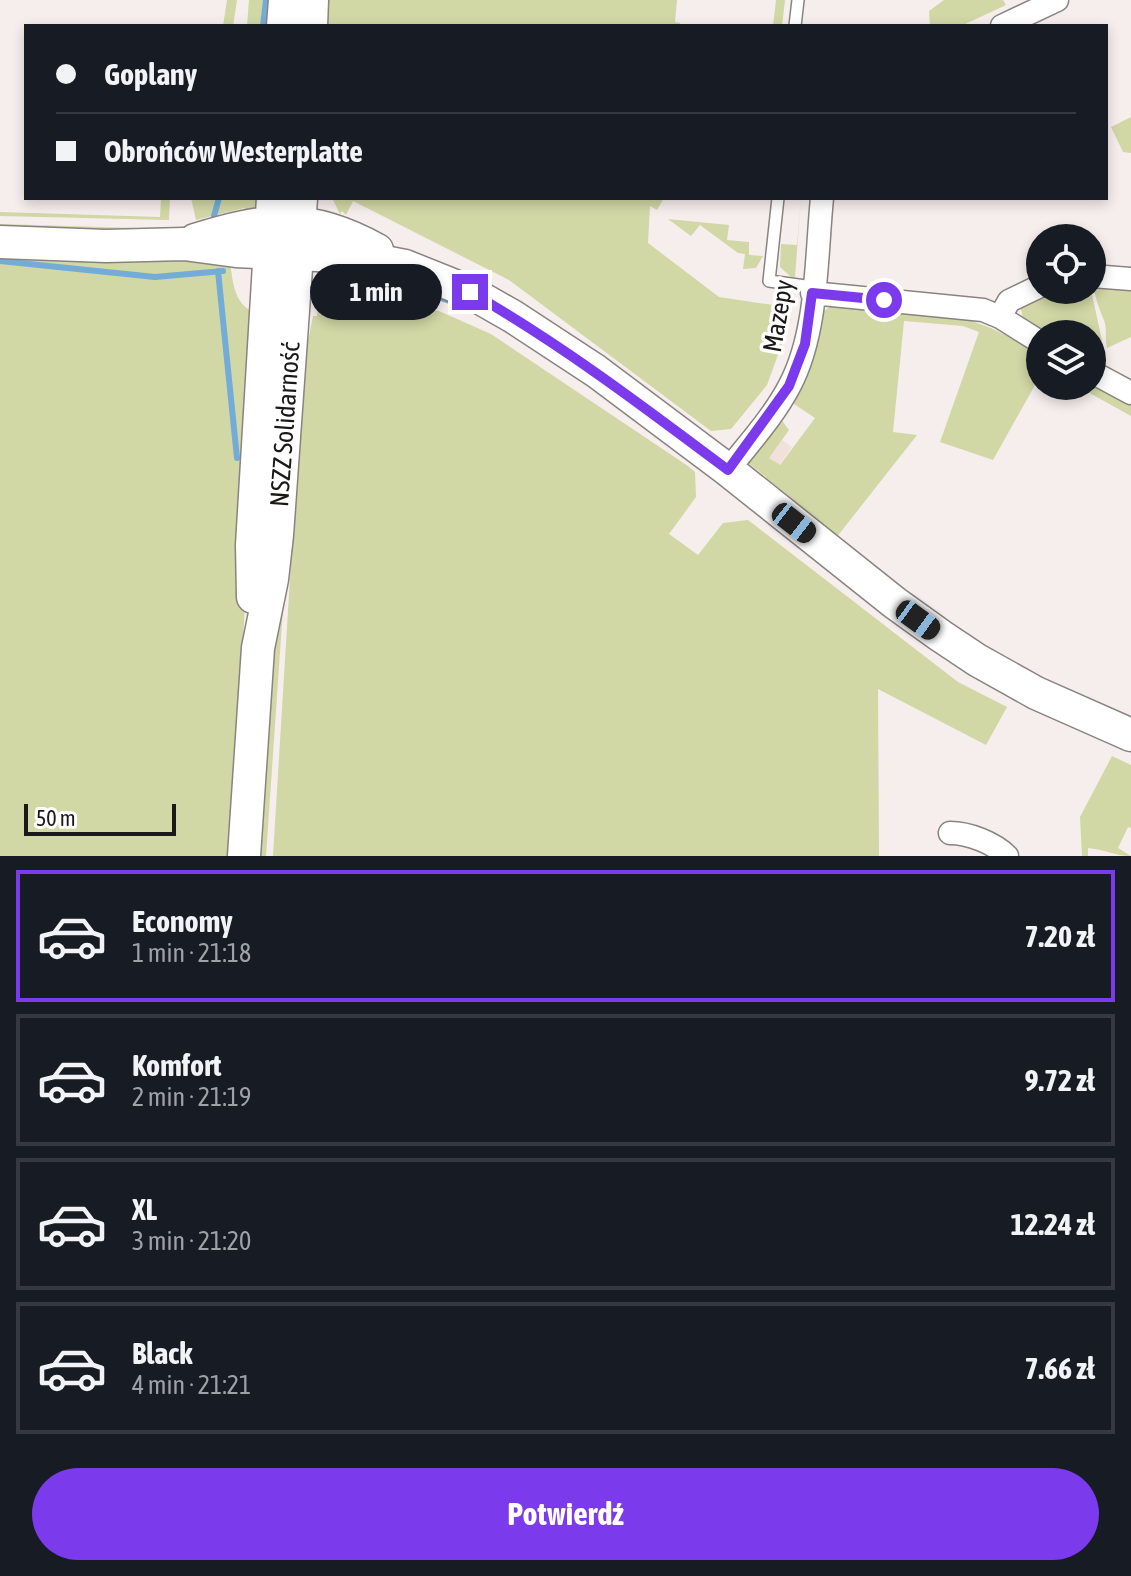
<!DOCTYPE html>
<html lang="pl">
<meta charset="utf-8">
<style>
:root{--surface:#171b24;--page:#242831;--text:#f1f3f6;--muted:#9ea1a6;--line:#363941;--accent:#7c3aed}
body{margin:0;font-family:"Asap Condensed",sans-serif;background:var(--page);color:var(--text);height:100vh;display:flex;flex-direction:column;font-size:30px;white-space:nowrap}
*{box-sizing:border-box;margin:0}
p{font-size:26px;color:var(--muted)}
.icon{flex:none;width:44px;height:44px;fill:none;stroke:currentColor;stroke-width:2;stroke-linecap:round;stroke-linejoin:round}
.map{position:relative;height:856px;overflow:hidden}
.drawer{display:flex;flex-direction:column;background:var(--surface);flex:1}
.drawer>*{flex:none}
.guide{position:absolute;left:24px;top:24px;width:1084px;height:176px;border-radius:0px;box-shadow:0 4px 12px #0003;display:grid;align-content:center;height:176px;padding:0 32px;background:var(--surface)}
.controls{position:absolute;left:1026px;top:224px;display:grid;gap:16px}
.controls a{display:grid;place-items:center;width:80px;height:80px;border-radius:50%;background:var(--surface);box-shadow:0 4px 12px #0003;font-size:40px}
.scale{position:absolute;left:24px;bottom:20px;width:152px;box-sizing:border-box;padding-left:8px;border:4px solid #1b1918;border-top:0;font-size:22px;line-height:28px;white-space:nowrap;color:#1b1918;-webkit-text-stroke:6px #fffdfd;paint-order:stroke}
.end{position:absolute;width:36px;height:36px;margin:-18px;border:10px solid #7c3aed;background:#fff;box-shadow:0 0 0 4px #fff}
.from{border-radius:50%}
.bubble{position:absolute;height:56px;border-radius:28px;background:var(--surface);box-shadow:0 4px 12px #0003;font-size:26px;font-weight:700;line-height:56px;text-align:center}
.car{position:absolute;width:24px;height:48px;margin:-24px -12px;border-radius:10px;box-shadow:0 0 6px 2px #0007;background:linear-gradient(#222 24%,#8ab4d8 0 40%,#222 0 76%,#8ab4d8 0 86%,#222 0)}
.guide b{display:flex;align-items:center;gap:28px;height:76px;font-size:30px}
.guide b+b{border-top:2px solid var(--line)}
.guide i{width:20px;height:20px;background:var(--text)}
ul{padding:14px 0 0;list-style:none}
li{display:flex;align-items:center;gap:24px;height:132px;margin:0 16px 12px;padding:0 16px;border:4px solid var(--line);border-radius:0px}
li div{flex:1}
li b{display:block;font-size:30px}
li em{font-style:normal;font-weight:700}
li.active{border-color:var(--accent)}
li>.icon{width:72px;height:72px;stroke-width:1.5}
.cta{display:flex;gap:16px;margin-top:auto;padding:16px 32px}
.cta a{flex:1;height:92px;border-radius:48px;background:var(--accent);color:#fff;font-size:32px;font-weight:700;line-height:92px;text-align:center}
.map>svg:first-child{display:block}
.built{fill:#f0e1db}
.green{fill:#d1d7a5}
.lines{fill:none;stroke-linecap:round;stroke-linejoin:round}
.stream{stroke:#73acd7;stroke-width:6}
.lane-casing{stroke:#898381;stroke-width:14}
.street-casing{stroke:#898381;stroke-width:25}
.secondary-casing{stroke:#898381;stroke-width:35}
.lane{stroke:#fff;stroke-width:11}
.street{stroke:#fff;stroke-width:22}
.secondary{stroke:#fff;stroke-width:32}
.route{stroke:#7c3aed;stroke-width:10}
.labels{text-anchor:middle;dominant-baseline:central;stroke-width:7;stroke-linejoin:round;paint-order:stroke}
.street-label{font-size:26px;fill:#1b1918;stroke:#fffdfd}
</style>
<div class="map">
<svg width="1131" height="856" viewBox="0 0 1131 856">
<rect width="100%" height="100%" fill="#f6eeec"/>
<!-- built -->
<path class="built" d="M782 440 792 447 779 465 769 458Z"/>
<!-- green -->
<path class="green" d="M227 0H237L233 26H223Z
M249 0H277L276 26H247Z
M326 0H677L675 22 680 23V26H325Z
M776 0H785L782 26H773Z
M944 0H1003L1006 5 961 26H930L929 11Z
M1131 117V153L1123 152 1111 127Z
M161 198H170L169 220 0 216V212L160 217Z
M191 198H263L258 206 247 215 244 208 196 220Z
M332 198H664L657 210 650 206 648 243 719 297 780 306 791 319 767 385 731 429 711 431 509 280 353 201 346 215 342 211 340 214Z
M801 198 795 277H791L780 267 781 244 797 245Z
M668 219 729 225 727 240 749 242V255L763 256 756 268 743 269 745 254 738 253 700 225 691 236Z
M0 224 169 229 0 236Z
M0 252 229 256C233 278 232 307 258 313 249 494 243 675 232 856H0Z
M1093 286 1131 290V337L1107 348C1105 339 1107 328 1104 320 1099 309 1096 299 1093 286Z
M1065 290H1091L1103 345 1092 339V334H1083L1077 330 1074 334H1062L1064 328 1053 322 1041 329 1023 318 1021 309 1024 305Z
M318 297 439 311 491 334 688 466 695 472 696 497 669 534 698 555 723 523 748 520 958 682 1007 707 986 745 878 689 879 856H273L303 366 313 316H317Z
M830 306 963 318 991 328 1040 353V376L993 460 940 442 979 332 963 326 904 321 893 432 917 435 836 538 769 485 766 477 747 462 780 418 789 430 769 458 780 465 815 418 791 402 805 380 821 314Z
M1092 382 1131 405V416L1077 386H1092Z
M284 594 266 856H257L271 648Z
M1112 756 1131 765V828L1128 827 1118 848 1131 856C1116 856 1103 849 1088 848V856H1082L1080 817Z"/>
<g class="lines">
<!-- stream -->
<path class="stream" d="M263 26 266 0
M214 216 219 198
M0 261 155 277 223 271
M218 271 237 458
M332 287 438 297 461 305"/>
<defs>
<path id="lane" d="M795 26 798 0
M778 198 769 281 813 287"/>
<path id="street" d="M1002 26 1057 0
M1092 276 1131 279
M812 293 983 310 1000 317 1040 342
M1000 317 1009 301 1040 286
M1092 372 1131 393
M728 470C749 443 774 416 790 385 818 332 816 257 822 198
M950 833C969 833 994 843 1007 856"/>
<g id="secondary">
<path d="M283 26 285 0"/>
<path d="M311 26 312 0"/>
<path d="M195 240C266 218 309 212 377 250"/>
<path d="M0 242 106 246 184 244 236 251 358 257 405 266 470 292 512 316 596 371 728 470 895 603 941 636 977 660 1036 693 1131 735"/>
<path d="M253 597 252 545 273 198"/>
<path id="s1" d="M244 856 258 648 272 579 277 535 301 198"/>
</g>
</defs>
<!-- lane casing -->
<use href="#lane" class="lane-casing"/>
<!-- street casing -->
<use href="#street" class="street-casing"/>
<!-- secondary casing -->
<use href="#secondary" class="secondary-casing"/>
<!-- lane -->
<use href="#lane" class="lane"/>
<!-- street -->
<use href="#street" class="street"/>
<!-- secondary -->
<use href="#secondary" class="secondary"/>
</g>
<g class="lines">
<!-- route -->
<path class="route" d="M470 292C561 344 644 407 728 470L789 386 805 344 812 293 884 300"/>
</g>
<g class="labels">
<!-- street labels -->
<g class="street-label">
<text transform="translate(778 316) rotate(-80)">Mazepy</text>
<text stroke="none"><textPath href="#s1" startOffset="434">NSZZ Solidarność</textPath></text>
</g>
</g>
</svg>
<div class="controls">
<a><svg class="icon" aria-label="locate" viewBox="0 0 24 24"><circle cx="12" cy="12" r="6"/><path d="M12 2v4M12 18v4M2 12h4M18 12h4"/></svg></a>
<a><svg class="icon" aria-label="layers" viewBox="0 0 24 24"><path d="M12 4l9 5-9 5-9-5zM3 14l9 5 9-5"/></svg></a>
</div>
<div class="scale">50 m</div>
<i class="end from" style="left:884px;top:300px"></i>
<i class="end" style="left:470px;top:292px"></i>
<div class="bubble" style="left:310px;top:264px;width:132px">1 min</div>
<i class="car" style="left:794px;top:523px;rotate:128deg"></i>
<i class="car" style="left:918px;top:620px;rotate:126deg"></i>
<div class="guide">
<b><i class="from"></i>Goplany</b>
<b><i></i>Obrońców Westerplatte</b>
</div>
</div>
<section class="drawer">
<ul>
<li class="active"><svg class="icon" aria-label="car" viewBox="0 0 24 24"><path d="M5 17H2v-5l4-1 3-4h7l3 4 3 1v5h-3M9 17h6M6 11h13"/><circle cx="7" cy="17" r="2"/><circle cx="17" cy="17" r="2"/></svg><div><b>Economy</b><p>1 min · 21:18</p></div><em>7.20 zł</em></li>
<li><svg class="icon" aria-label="car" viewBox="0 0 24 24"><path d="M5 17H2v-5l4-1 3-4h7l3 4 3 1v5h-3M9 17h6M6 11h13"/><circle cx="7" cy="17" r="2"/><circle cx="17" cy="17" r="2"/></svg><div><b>Komfort</b><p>2 min · 21:19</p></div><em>9.72 zł</em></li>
<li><svg class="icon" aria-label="car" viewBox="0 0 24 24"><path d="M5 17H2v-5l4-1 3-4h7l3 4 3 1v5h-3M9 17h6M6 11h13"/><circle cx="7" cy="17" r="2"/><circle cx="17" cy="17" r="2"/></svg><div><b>XL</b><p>3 min · 21:20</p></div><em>12.24 zł</em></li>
<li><svg class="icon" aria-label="car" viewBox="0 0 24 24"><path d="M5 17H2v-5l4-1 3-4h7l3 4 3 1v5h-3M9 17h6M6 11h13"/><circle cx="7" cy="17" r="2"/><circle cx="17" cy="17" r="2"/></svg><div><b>Black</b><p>4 min · 21:21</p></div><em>7.66 zł</em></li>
</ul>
<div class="cta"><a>Potwierdź</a></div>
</section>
